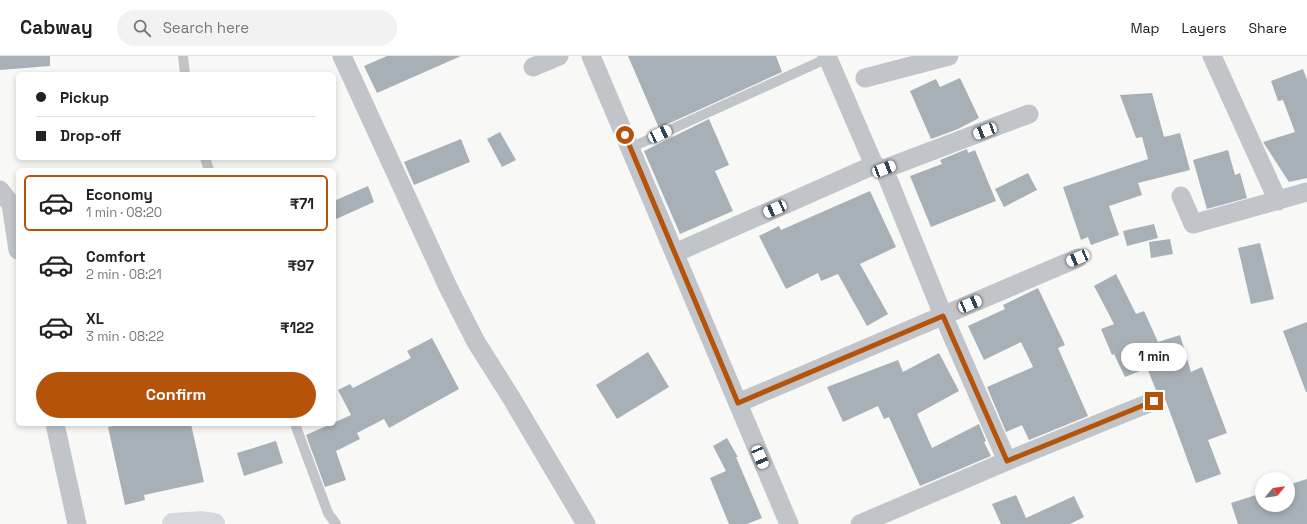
<!DOCTYPE html>
<meta charset="utf-8">
<style>
:root{--surface:#fff;--page:#f2f2f2;--text:#222;--muted:#767676;--line:#e0e0e0;--accent:#b45309}
body{margin:0;font-family:"Space Grotesk",sans-serif;background:var(--page);color:var(--text);height:100vh;display:flex;flex-direction:column;font-size:15px;white-space:nowrap}
*{box-sizing:border-box;margin:0}
p{font-size:13px;color:var(--muted)}
.icon{flex:none;width:22px;height:22px;fill:none;stroke:currentColor;stroke-width:2;stroke-linecap:round;stroke-linejoin:round}
.map{position:relative;flex:1;overflow:hidden}
.panel{position:absolute;left:16px;top:112px;width:320px;height:258px;display:flex;flex-direction:column;background:var(--surface);border-radius:6px;box-shadow:0 2px 6px #0003}
.panel>*{flex:none}
.top-card{position:absolute;left:16px;top:16px;width:320px;height:88px;border-radius:6px;box-shadow:0 2px 6px #0003;display:grid;align-content:center;height:88px;padding:0 20px;background:var(--surface)}
.needle{width:26px;rotate:61deg}
.fabs{position:absolute;left:1255px;top:416px;display:grid;gap:8px}
.fabs a{display:grid;place-items:center;width:40px;height:40px;border-radius:50%;background:var(--surface);box-shadow:0 2px 6px #0003;font-size:20px}
.end{position:absolute;width:18px;height:18px;margin:-9px;border:5px solid #b45309;background:#fff;box-shadow:0 0 0 2px #fff}
.from{border-radius:50%}
.bubble{position:absolute;height:28px;border-radius:14px;background:var(--surface);box-shadow:0 2px 6px #0003;font-size:13px;font-weight:700;line-height:28px;text-align:center}
.car{position:absolute;width:12px;height:24px;margin:-12px -6px;border-radius:5px;box-shadow:0 0 3px 1px #0007;background:linear-gradient(#fff 24%,#345 0 40%,#fff 0 76%,#345 0 86%,#fff 0)}
.top-card b{display:flex;align-items:center;gap:14px;height:38px;font-size:15px}
.top-card b+b{border-top:1px solid var(--line)}
.top-card i{width:10px;height:10px;background:var(--text)}
ul{padding:7px 0 0;list-style:none}
li{display:flex;align-items:center;gap:12px;height:56px;margin:0 8px 6px;padding:0 12px;border:2px solid transparent;border-radius:6px}
li div{flex:1}
li b{display:block;font-size:15px}
li em{font-style:normal;font-weight:700}
li.on{border-color:var(--accent)}
li>.icon{width:36px;height:36px;stroke-width:1.5}
.cta{display:flex;gap:8px;margin-top:auto;padding:8px 20px}
.cta a{flex:1;height:46px;border-radius:24px;background:var(--accent);color:#fff;font-size:16px;font-weight:700;line-height:46px;text-align:center}
header{display:flex;align-items:center;gap:24px;box-sizing:border-box;height:56px;padding:0 20px;background:var(--surface);border-bottom:1px solid var(--line)}
header strong{font-size:19px}
nav{display:flex;gap:22px;margin-inline-start:auto;font-size:14px}
.search{width:280px;height:36px;background:var(--page);display:flex;align-items:center;gap:10px;box-sizing:border-box;padding:0 14px;border-radius:22px;color:var(--muted);font-size:15px}
.map>svg:first-child{display:block}
.building{fill:#a8b0b7}
.lines{fill:none;stroke-linecap:round;stroke-linejoin:round}
.lane{stroke:#c1c5ca;stroke-width:10}
.street{stroke:#c1c5ca;stroke-width:19}
.primary{stroke:#d5d9dd;stroke-width:22}
.route{stroke:#b45309;stroke-width:5}
</style>
<header>
<strong>Cabway</strong>
<div class="search"><svg class="icon" aria-label="search" viewBox="0 0 24 24"><circle cx="10" cy="10" r="6"/><path d="M15 15l6 6"/></svg>Search here</div>
<nav><a>Map</a><a>Layers</a><a>Share</a></nav>
</header>
<div class="map">
<svg width="1307" height="468" viewBox="0 0 1307 468">
<rect width="100%" height="100%" fill="#f8f8f6"/>
<!-- building -->
<path class="building" d="M0 0H50V10L0 14Z
M387 0H461L377 37 364 10Z
M628 0H776L782 16 659 72Z
M1303 13 1307 24V122L1289 126 1263 86 1295 76 1283 44 1278 45 1271 25Z
M960 22 979 62 958 73 931 83 910 35 936 23 940 31Z
M1152 37 1164 81 1180 77 1190 114 1138 127 1142 139 1109 150 1119 179 1091 189 1088 181 1081 184 1063 131 1148 103 1142 81 1136 82 1120 39Z
M709 63 729 109 715 115 733 155 680 178 644 95Z
M500 76 516 104 502 111 487 83Z
M461 83 470 106 414 129 404 106Z
M967 93 968 97 975 94 996 145 931 171 910 120 942 108 940 104Z
M1228 94 1235 119 1240 117 1247 142 1207 153 1193 104Z
M1028 117 1037 134 1004 151 995 133Z
M368 130 374 146 334 164V145Z
M870 135 896 191 860 208 888 258 867 270 838 218 821 225 818 217 786 233 759 180 779 170 781 174Z
M1154 168 1158 182 1127 190 1123 175Z
M1170 183 1173 198 1151 202 1149 186Z
M1260 187 1274 243 1251 248 1238 192Z
M1116 218 1136 258 1144 255 1158 286 1180 279 1191 316 1202 311 1227 377 1208 384 1221 418 1196 427 1164 340 1156 334 1147 312 1125 321 1114 298 1112 299 1101 273 1114 268 1094 230Z
M1038 232 1065 289 1058 292 1088 360 1029 384 1022 369 1006 376 987 331 1033 311 1021 286 984 304 968 270 1005 253 1003 249Z
M1307 266V336H1306L1283 275Z
M432 282 459 333 389 372 384 363 357 377 360 383 336 395 346 424 325 431 306 379 351 359 338 334 350 328 353 332 411 302 407 295Z
M648 296 669 331 617 363 596 329Z
M939 297 959 335 917 358 932 392 979 368 986 385 984 386 991 400 920 430 889 361 884 363 878 350 843 366 827 331 898 304 903 316Z
M123 368H191L204 426 144 439 145 444 125 449 108 371Z
M727 382 738 401H736L762 462 747 468H729L710 422 726 415 713 390Z
M276 385 283 407 244 420 237 397Z
M1307 423V468H1238L1231 447 1262 437V449H1288V429Z
M1016 439 1026 462 1074 440 1084 461 1070 468H1001L992 448Z"/>
<g class="lines">
<!-- lane -->
<path class="lane" d="M183 0 185 18
M630 92 828 2
M205 102 209 114
M295 368 328 457 336 468"/>
<!-- street -->
<path class="street" d="M342 0 448 231 476 286 512 343 586 468
M591 0 789 468
M827 0 874 109 884 113 943 259 1007 405 860 468
M1212 0 1278 145
M533 11 559 0
M865 22 949 0
M884 113 1029 58
M0 134 11 148 18 194
M1181 140 1193 168 1307 136
M675 197 874 109
M738 347 1078 202
M55 368 77 468
M1007 405 1154 345"/>
<!-- primary -->
<path class="primary" d="M173 468 202 466 214 468"/>
</g>
<g class="lines">
<!-- route -->
<path class="route" d="M625 79 738 347 943 260 1007 405 1154 345"/>
</g>
</svg>
<div class="fabs">
<a><svg class="needle" viewBox="-14 -14 28 28"><path d="M0-13l5 13h-10z" fill="#e53935"/><path d="M0 13l5-13h-10z" fill="#767676"/></svg></a>
</div>
<i class="end from" style="left:625px;top:79px"></i>
<i class="end" style="left:1154px;top:345px"></i>
<div class="bubble" style="left:1121px;top:287px;width:66px">1 min</div>
<i class="car" style="left:985px;top:75px;rotate:249deg"></i>
<i class="car" style="left:660px;top:78px;rotate:65deg"></i>
<i class="car" style="left:884px;top:113px;rotate:69deg"></i>
<i class="car" style="left:775px;top:153px;rotate:246deg"></i>
<i class="car" style="left:1078px;top:202px;rotate:247deg"></i>
<i class="car" style="left:970px;top:248px;rotate:67deg"></i>
<i class="car" style="left:760px;top:401px;rotate:157deg"></i>
<div class="top-card">
<b><i class="from"></i>Pickup</b>
<b><i></i>Drop-off</b>
</div>
<section class="panel">
<ul>
<li class="on"><svg class="icon" aria-label="car" viewBox="0 0 24 24"><path d="M5 17H2v-5l4-1 3-4h7l3 4 3 1v5h-3M9 17h6M6 11h13"/><circle cx="7" cy="17" r="2"/><circle cx="17" cy="17" r="2"/></svg><div><b>Economy</b><p>1 min · 08:20</p></div><em>₹71</em></li>
<li><svg class="icon" aria-label="car" viewBox="0 0 24 24"><path d="M5 17H2v-5l4-1 3-4h7l3 4 3 1v5h-3M9 17h6M6 11h13"/><circle cx="7" cy="17" r="2"/><circle cx="17" cy="17" r="2"/></svg><div><b>Comfort</b><p>2 min · 08:21</p></div><em>₹97</em></li>
<li><svg class="icon" aria-label="car" viewBox="0 0 24 24"><path d="M5 17H2v-5l4-1 3-4h7l3 4 3 1v5h-3M9 17h6M6 11h13"/><circle cx="7" cy="17" r="2"/><circle cx="17" cy="17" r="2"/></svg><div><b>XL</b><p>3 min · 08:22</p></div><em>₹122</em></li>
</ul>
<div class="cta"><a>Confirm</a></div>
</section>
</div>
